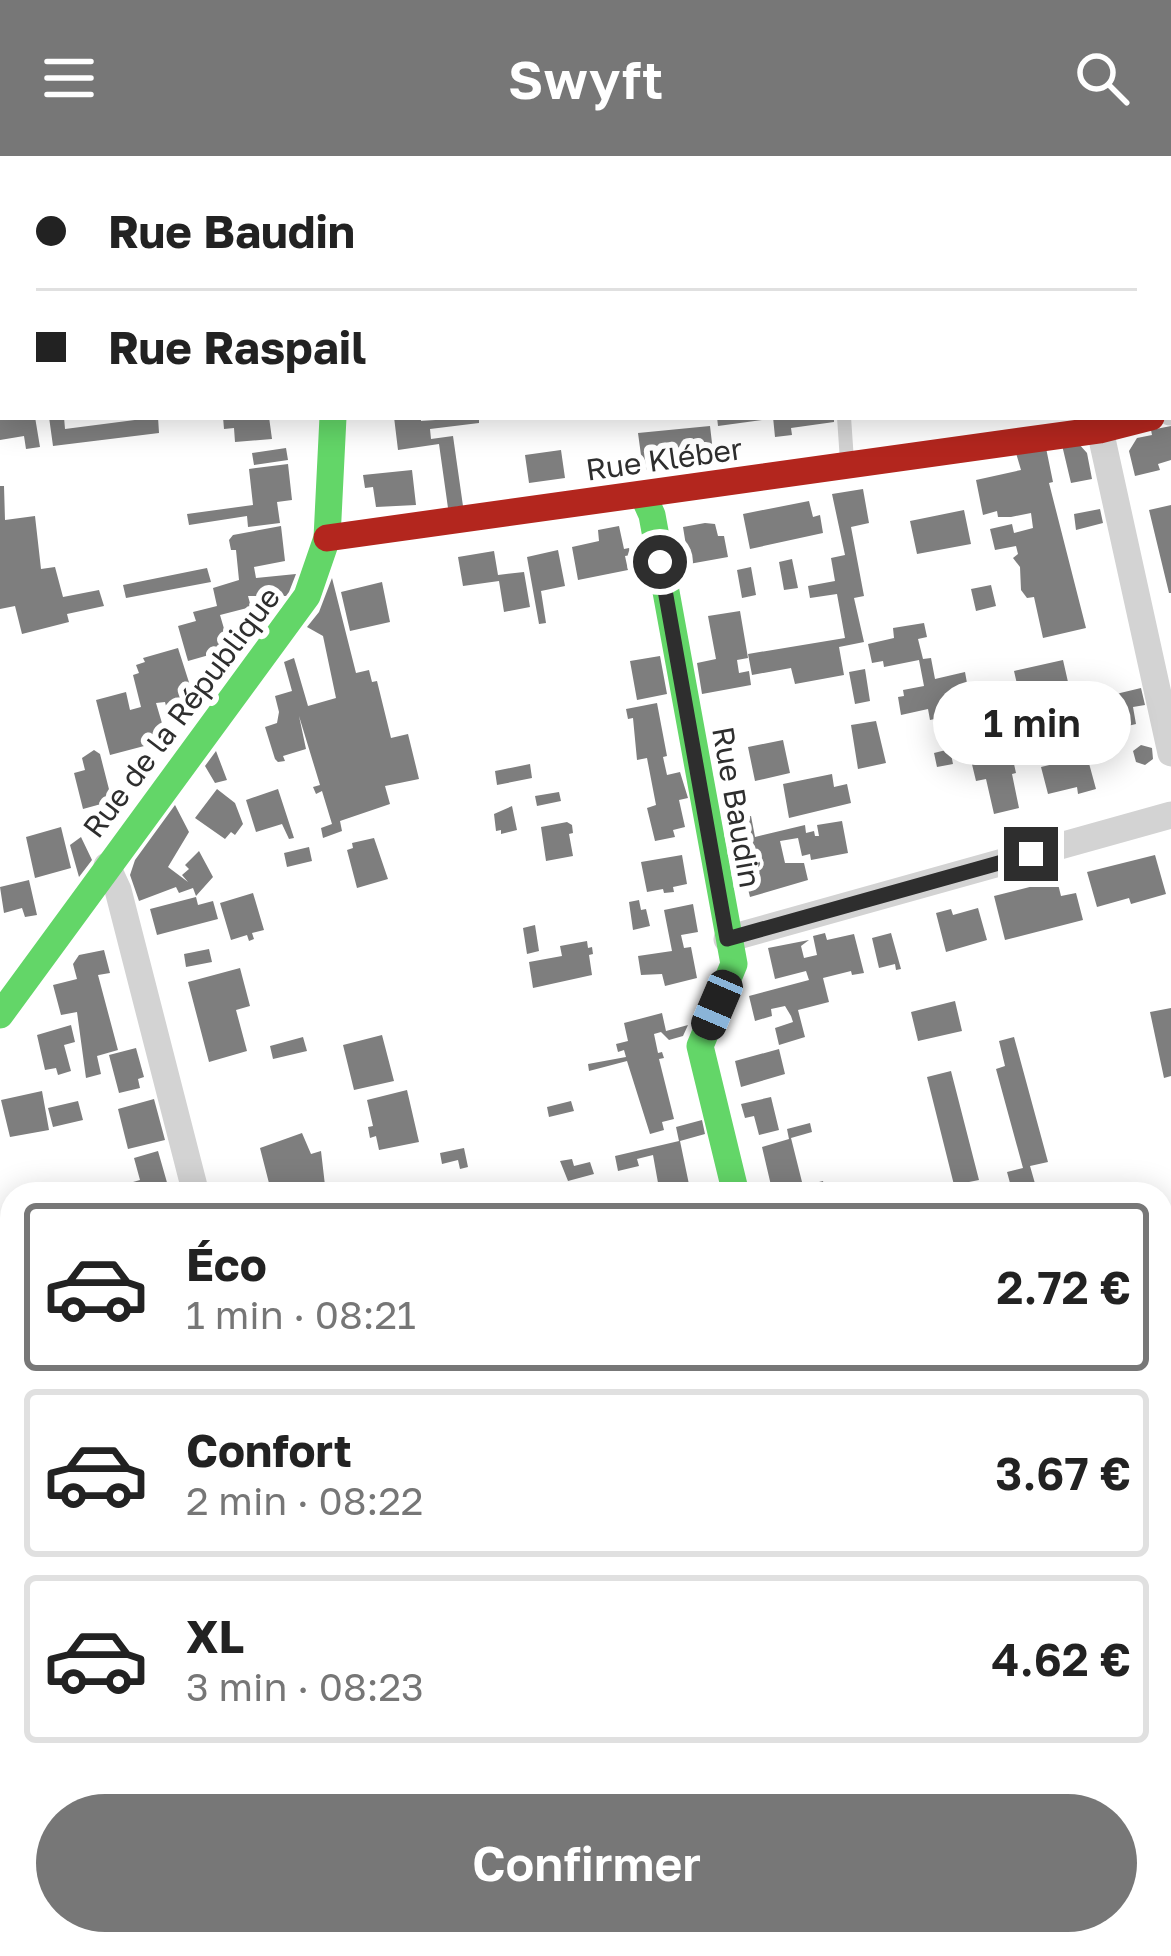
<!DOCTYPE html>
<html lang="fr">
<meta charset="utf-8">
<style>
:root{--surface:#fff;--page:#f6f6f6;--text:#222;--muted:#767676;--line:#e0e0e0;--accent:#777}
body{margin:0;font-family:"Golos Text",sans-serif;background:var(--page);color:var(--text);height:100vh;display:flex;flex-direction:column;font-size:45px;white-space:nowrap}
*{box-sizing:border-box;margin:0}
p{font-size:39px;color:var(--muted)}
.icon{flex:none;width:66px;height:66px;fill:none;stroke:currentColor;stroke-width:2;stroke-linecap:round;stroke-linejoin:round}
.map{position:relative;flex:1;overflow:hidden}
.details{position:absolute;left:0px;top:1026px;width:1173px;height:774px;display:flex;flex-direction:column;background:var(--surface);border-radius:36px 36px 0 0;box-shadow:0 6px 30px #0003}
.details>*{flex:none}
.banner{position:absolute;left:0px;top:0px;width:1173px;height:264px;box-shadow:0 6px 30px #0003;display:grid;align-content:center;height:264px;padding:0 36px;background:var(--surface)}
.end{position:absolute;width:54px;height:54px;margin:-27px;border:15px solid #2e2e2e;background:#fff;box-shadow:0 0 0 6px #fff}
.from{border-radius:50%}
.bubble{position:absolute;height:84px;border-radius:42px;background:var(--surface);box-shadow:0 6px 30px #0003;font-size:39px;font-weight:600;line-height:84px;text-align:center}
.car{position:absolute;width:36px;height:72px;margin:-36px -18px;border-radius:15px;box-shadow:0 0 9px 3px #0007;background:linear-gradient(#222 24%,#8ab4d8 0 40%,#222 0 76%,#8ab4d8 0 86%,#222 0)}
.banner b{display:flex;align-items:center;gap:42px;height:114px;font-size:45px}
.banner b+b{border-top:3px solid var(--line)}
.banner i{width:30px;height:30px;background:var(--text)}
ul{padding:21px 0 0;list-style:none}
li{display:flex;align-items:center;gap:36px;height:168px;margin:0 24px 18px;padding:0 12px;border:6px solid var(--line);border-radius:12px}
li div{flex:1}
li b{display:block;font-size:45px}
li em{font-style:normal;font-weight:600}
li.current{border-color:var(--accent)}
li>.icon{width:108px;height:108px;stroke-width:1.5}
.button{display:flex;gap:24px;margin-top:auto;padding:24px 36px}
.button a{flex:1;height:138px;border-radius:72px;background:var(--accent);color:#fff;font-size:48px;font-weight:600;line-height:138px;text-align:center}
header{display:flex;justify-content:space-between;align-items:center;height:156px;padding:0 36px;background:var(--accent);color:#fff;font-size:54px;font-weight:600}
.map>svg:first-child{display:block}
.building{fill:#7e7e7e}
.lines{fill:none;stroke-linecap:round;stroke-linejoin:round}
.lane{stroke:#d3d3d3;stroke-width:14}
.street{stroke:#d3d3d3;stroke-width:27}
.fast{stroke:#63d668;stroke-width:27}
.jam{stroke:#b3261e;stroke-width:27}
.route{stroke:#2e2e2e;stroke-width:15}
.labels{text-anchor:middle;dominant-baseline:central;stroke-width:12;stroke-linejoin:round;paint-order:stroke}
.street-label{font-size:30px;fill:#2e2e2e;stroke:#fff}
</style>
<header><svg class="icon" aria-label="menu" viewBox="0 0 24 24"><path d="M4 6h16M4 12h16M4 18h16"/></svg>Swyft<svg class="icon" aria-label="search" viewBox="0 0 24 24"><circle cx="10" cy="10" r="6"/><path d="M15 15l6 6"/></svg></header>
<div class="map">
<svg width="1171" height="1800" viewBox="0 0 1171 1800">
<rect width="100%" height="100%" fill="#fff"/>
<!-- building -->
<path class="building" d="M0 261H35L40 291 26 293 24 280 0 284Z
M49 261H64L65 273 158 261 159 277 53 290Z
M223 261H269L272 283 235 286 234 272 224 273Z
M394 261H421V265L479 261V267L430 273 431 283 453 280 463 350 448 352 439 288 398 294Z
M717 261H762V264L718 270Z
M773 261H834V266L791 272 792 279 775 281Z
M710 270 714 304 643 314 638 277Z
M1171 270V304L1158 308 1160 314 1135 320 1129 295 1137 282 1152 279 1151 274Z
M1078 287 1087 297 1092 323 1071 327 1062 289Z
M286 292 288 304 254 309 252 297Z
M1046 292 1053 326 1049 327 1086 472 1043 482 1034 441 1027 442 1021 434 1020 411 1013 402 1018 398 1016 390 995 394 990 373 1012 368 1014 377 1033 372 1031 357 1011 361H998L997 355 983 359 976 324 1021 314 1016 297Z
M561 294 565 322 529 327 525 299Z
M288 308 292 344 277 346 280 367 248 371 247 360 189 369 187 358 253 349 249 313Z
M412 314 416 349 376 351 373 331 365 332 363 319Z
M0 330H4L5 364 35 360 41 413 55 411 63 441 99 434 104 450 67 458 69 466 22 478 15 450 0 453Z
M863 333 869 367 851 371 864 440 854 442 864 486 839 491 844 519 795 528 791 512 752 519 748 498 845 482 837 438 810 442 808 430 835 425 831 402 845 399 832 338Z
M809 345 813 361 820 359 823 377 750 393 743 358Z
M1171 349V437H1169L1149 354Z
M1100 353 1103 367 1076 374 1074 358Z
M964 354 971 388 917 398 910 365Z
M705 367 715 368 718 380H724L728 401 689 408 683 371Z
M281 370 285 405 254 411 256 422 296 418 289 436 286 440H248L251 451 220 459 230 493 188 505 178 470 196 465 193 456 217 450 213 432 239 424 236 394H231L229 384 233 379Z
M619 370 624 393 629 392 631 399 625 400 628 414 578 424 572 391 599 385 598 374Z
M558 394 565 430 541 435 546 467 539 468 527 401Z
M494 395 498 419 524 416 530 451 504 456 499 425 463 430 458 401Z
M792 403 798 432 784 434 779 406Z
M751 411 756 439 742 442 737 414Z
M207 412 211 426 126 442 123 429Z
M332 422 356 517 369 514 372 526 377 525 391 582 408 578 419 623 385 630 390 648 340 665 342 675 323 682 321 672 332 668 322 635 316 638 313 631 320 629 299 560 306 593 283 600 285 605 278 606 275 603 265 571 277 567 279 556 275 540 292 535 284 506 294 502 308 550 336 542 323 480 307 471 319 456Z
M382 426 390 466 350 475 341 436Z
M991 429 996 450 976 455 971 433Z
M740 455 748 502 737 504 739 517 749 515 751 529 702 538 697 507 716 503 708 460Z
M924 467 927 481 918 483 923 503 931 502 935 523 965 516 969 538 940 544 944 561 930 564 928 553 901 559 898 541 904 540 903 534 924 530 919 504 884 511 883 505 872 507 868 488 894 482 893 472Z
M178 492 194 542 166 550 165 546 156 547 167 584 110 599 96 544 126 536 130 554 141 551 133 519 139 517 136 509 145 506 143 502Z
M660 500 667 538 637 544 630 505Z
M1063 504 1073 548 1024 559 1014 515Z
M865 513 870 545 855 548 849 516Z
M1141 532 1145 549 1133 551 1136 568 1111 574 1114 583 1101 586 1091 544Z
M657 547 667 600 663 601 667 619 680 616 688 642 679 644 685 671 673 674 675 681 655 685 647 652 656 649 647 602 637 604 633 562 628 563 626 553Z
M876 565 886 607 858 613 851 569Z
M1030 577 1037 603 1014 608 1016 617 1012 618 1019 652 994 658 986 623 976 625 970 600 1010 590 1009 582Z
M783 584 790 617 755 625 748 591Z
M1141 589 1152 592 1153 603 1145 609 1136 606 1133 595Z
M950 593 953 608 937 611 934 597Z
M94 594 100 598 112 645 83 653 74 617 85 614 82 602Z
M216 595 227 624 215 627 205 610Z
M1087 600 1096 633 1078 638 1077 631 1048 638 1041 611Z
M530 608 532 622 497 629 495 615Z
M832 618 834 631 847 628 851 647 789 662 783 628Z
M217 633 235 647 243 668 235 679 231 676 225 683 195 662Z
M278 633 294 682 289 683 282 668 256 676 246 644Z
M559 636 561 645 537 650 535 640Z
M175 649 189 676 168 711 188 726 182 719 189 713 185 709 199 695 213 721 196 740 193 732 179 737 176 731 139 745 130 719 135 704Z
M512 650 517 674 501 678V674L496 675 494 658Z
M751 660 755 681 805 669 806 677 814 675 815 680H819L817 669 842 665 848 697 811 704 810 698 802 700 798 682 780 685 785 707H804L808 724 750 741 741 705 731 707 724 666Z
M567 666 572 669 573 677 569 678 573 700 546 705 541 671Z
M61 671 71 712 35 722 26 681Z
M81 681 92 704 79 721 70 689Z
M374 682 388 723 357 732 347 694 353 692 352 687Z
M309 691 312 705 287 711 284 697Z
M682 699 687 728 673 731 674 736 664 737 663 733 647 736 641 706Z
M1155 699 1166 738 1131 748 1129 742 1097 751 1087 716Z
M29 724 37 759 25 761 22 752 4 757 0 731Z
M1057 724 1061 740 1076 737 1083 764 1005 784 994 740Z
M253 737 264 774 252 777 254 783 249 785 247 779 231 784 220 747Z
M196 741 198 749 213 745 218 763 157 779 150 753Z
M639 744 641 754 646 753 650 770 633 774 629 746Z
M693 748 698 776 681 779 684 792 691 791 697 822 665 830 662 818 641 819 638 800 672 795 664 754Z
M978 752 987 784 946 796 936 757 951 753 953 759Z
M535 769 539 795 527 798 523 772Z
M825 777 827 784 854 778 864 817 852 819 851 815 823 822 829 846 798 854 805 881 779 889 775 872 793 866 791 860 785 850 771 853 772 860 755 865 749 840 809 824 806 815 775 823 768 792 809 784 801 790 804 802 817 799 813 780Z
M891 777 901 813 896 814 895 808 879 812 872 782Z
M587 785 588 792 592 791 593 798 589 799 592 819 533 832 529 806 562 800 560 790Z
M209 793 212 806 186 811 184 798Z
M104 794 110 817 98 819 118 894 97 900 101 918 86 922 77 856 61 859 53 829 77 823 73 808 79 799Z
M240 812 250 850 236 854 247 895 209 906 188 826Z
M955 845 962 875 918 885 911 856Z
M1171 852V920L1164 922 1150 856Z
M662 857 666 875 688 869 683 880 669 884 661 876 654 878 658 897 662 896 664 902 659 903 674 963 662 966 664 974 650 978 627 905 589 915 588 908 626 901 624 894 618 896 616 888 628 885 624 867Z
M71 869 75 886 64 889 71 915 58 919 56 912 45 914 37 879Z
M382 879 394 925 354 934 343 889Z
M303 881 307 895 273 903 270 890Z
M1014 881 1048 1006 1030 1010 1038 1038H1013L1007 1016 1023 1012 996 913 1005 910 999 885Z
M136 892 144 921 138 923 140 932 119 937 109 899Z
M779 893 785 918 741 931 735 905Z
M951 915 979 1024 954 1029 927 921Z
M407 934 419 986 379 994 376 980 370 982 368 971 373 970 367 944Z
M42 935 49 974 10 981 1 944Z
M771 941 779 974 759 979 754 960 745 962 741 948Z
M154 943 165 984 128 993 118 953Z
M78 945 83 964 53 971 48 952Z
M571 945 574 955 549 961 547 951Z
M702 964 705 978 680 985 691 1038H660L653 999 637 1003 639 1010 618 1015 615 1000 679 985 676 971Z
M810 967 812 976 791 982 803 1030 823 1025 826 1038H773L762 991 789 983 787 973Z
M302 977 311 998 321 995 326 1038 271 1035 260 992Z
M464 992 468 1011 460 1013 458 1004 442 1008 440 997Z
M158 995 170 1037 136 1036 133 1026 140 1024 134 1002Z
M572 1003 574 1010 590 1006 594 1018 568 1025 560 1005Z
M1162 1092 1171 1121V1175L1161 1182Z
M12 1255V1274L3 1277 0 1258Z
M12 1385V1439L0 1441V1388Z
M1171 1607V1637L1161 1638V1609Z
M12 1655V1699L4 1702 0 1658Z
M6 1737 12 1766 0 1769V1738Z
M13 1788H61L65 1800H0L15 1795Z
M70 1788H181L162 1800H73Z
M288 1788H405L408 1800H285L284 1791Z
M495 1788 497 1800H469L468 1791Z
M587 1788H611L614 1800H589Z
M716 1788H748L750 1800H718Z
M903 1788H954L956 1800H905Z
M857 1789 859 1800H813V1798Z
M1031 1790 1033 1800H993V1798Z"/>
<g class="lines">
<!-- lane -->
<path class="lane" d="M821 0 822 3
M966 0V3
M844 261 847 305"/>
<!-- street -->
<path class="street" d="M342 3V0
M1170 256H1171
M1100 274 1171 597
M107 710 118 734 196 1038
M727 783 1171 659
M1161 1331 1171 1372
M0 1557 12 1553
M0 1613 12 1612
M644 1788 646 1800"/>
<!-- fast -->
<path class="fast" d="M643 339 652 359 734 808 700 890 736 1038
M0 859 307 440 327 382 333 261
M1161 1217 1171 1211
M222 1800 241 1788"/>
<!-- jam -->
<path class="jam" d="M327 382 1100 274 1151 261"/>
</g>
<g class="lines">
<!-- route -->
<path class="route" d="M660 406 727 783 1031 698"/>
</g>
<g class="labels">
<!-- street labels -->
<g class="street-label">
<text transform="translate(664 303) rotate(-8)">Rue Kléber</text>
<text transform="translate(181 556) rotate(-53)">Rue de la République</text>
<text transform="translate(737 651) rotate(80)">Rue Baudin</text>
</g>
</g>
</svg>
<i class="end from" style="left:660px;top:406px"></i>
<i class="end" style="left:1031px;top:698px"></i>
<div class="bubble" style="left:933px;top:525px;width:198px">1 min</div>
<i class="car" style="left:717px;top:849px;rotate:203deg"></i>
<div class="banner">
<b><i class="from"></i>Rue Baudin</b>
<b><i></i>Rue Raspail</b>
</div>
<section class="details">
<ul>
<li class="current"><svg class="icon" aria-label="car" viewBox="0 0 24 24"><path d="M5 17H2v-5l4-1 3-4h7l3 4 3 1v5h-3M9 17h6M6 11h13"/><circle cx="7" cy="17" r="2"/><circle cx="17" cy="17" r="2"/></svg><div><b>Éco</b><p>1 min · 08:21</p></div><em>2.72 €</em></li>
<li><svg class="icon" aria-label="car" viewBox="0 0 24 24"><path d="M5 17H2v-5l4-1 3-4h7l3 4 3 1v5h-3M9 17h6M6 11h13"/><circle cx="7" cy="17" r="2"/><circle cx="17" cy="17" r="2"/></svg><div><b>Confort</b><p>2 min · 08:22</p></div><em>3.67 €</em></li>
<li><svg class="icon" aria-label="car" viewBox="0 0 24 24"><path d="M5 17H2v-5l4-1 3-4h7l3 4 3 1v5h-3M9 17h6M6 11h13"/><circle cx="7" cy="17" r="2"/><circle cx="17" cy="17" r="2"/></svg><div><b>XL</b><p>3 min · 08:23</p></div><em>4.62 €</em></li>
</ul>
<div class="button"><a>Confirmer</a></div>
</section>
</div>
